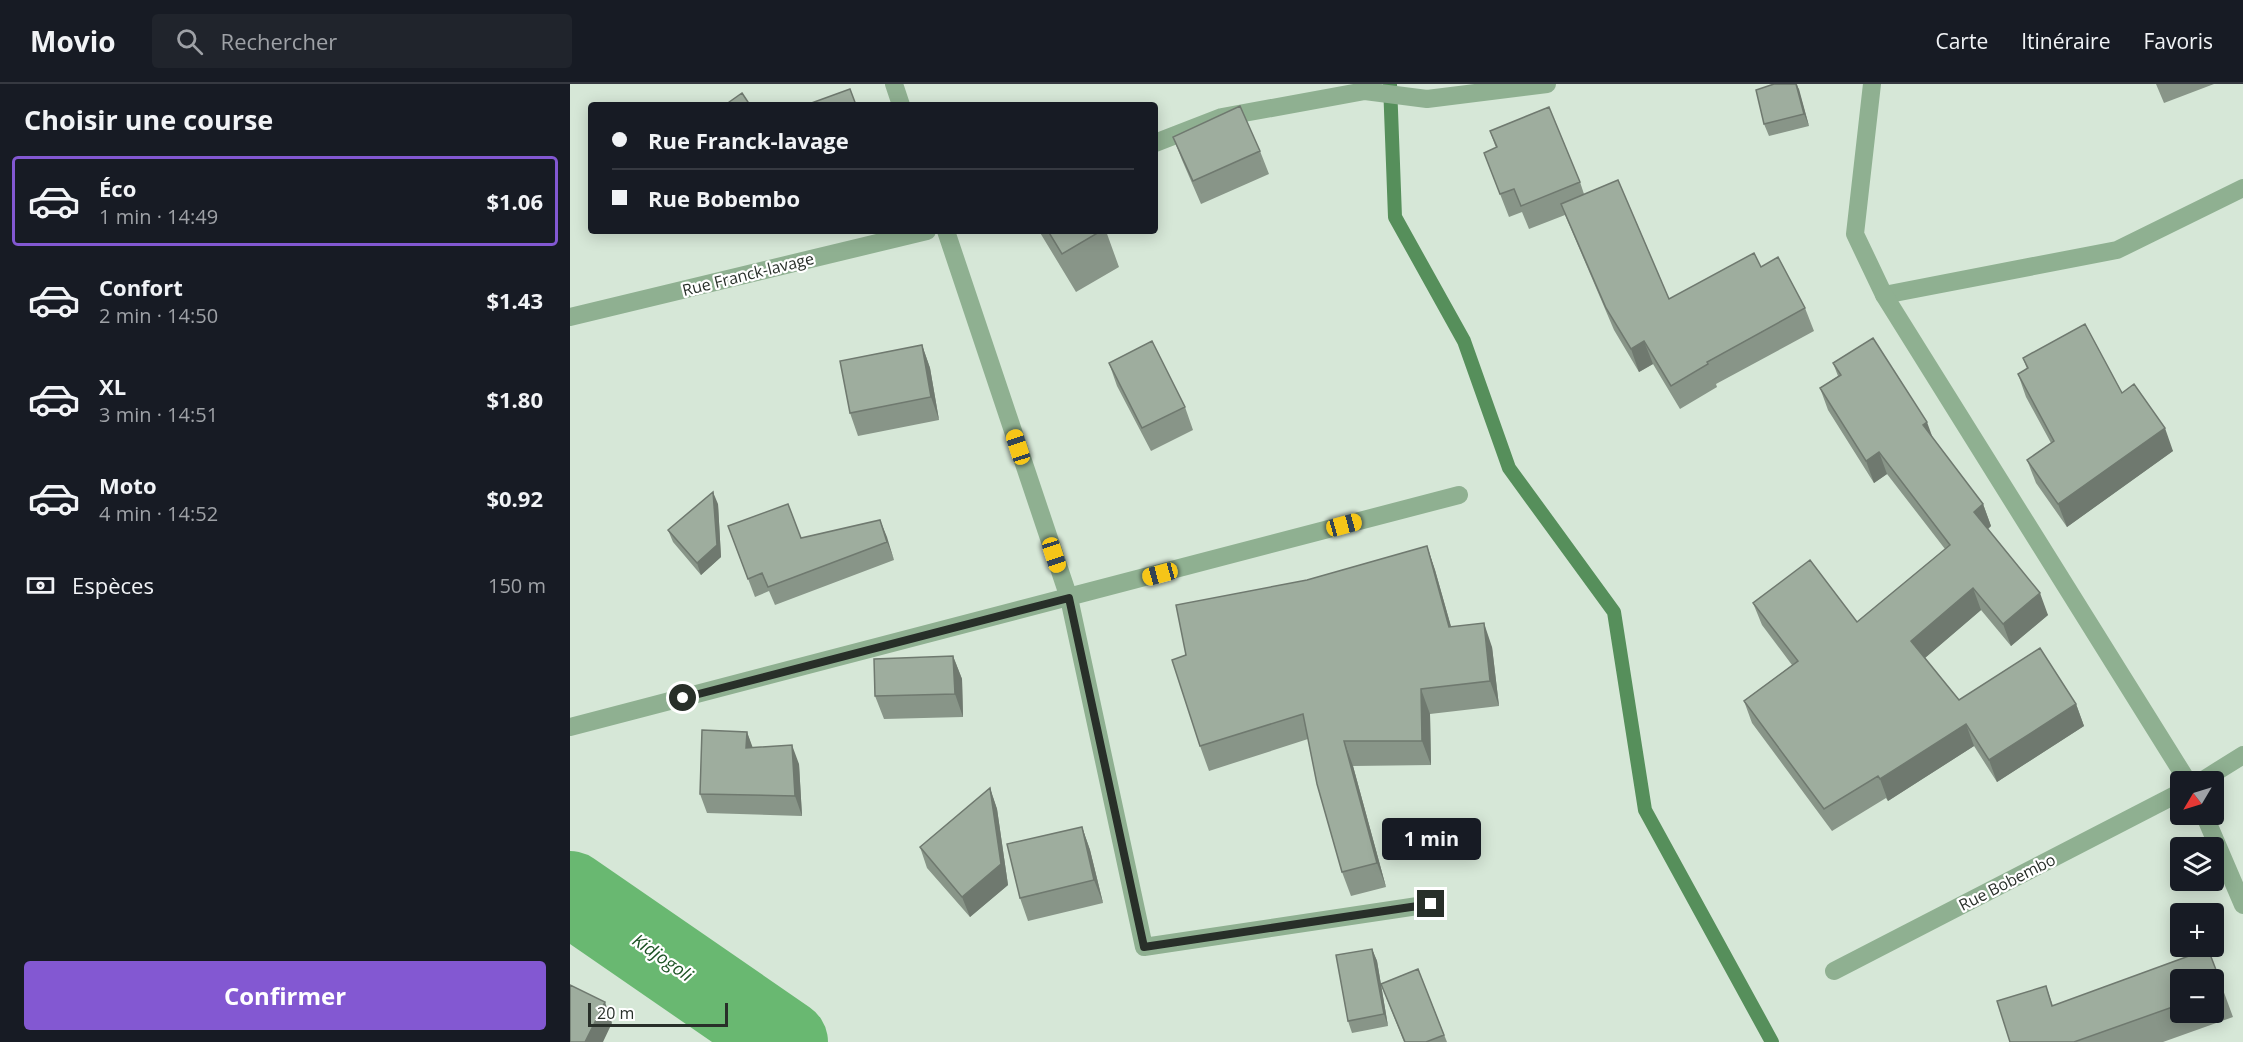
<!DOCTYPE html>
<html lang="fr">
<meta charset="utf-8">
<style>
:root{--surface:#171b24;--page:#20242c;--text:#f1f3f6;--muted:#9ea1a6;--line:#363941;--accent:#8358d2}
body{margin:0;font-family:"Open Sans",sans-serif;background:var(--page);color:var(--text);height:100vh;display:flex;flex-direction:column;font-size:22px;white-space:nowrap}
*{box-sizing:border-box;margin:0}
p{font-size:20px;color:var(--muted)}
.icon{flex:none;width:33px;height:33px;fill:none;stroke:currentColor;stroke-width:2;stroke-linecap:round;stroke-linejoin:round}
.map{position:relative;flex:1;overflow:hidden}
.details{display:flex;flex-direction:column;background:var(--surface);width:570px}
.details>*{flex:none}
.hud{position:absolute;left:18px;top:18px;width:570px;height:132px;border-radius:6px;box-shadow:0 3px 15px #0003;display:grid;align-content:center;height:132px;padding:0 24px;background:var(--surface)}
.needle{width:39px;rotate:232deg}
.buttons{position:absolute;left:1600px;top:687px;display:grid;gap:12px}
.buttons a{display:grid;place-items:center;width:54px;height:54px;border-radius:6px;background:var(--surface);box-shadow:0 3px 15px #0003;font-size:30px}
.scale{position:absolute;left:18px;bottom:15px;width:140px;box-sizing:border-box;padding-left:6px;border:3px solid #282f29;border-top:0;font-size:16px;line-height:21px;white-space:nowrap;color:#282f29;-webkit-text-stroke:4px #fff;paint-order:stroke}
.end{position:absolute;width:27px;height:27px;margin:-14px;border:8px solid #282f29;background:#fff;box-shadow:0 0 0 3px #fff}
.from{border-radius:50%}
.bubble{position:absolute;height:42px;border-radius:6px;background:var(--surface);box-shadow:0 3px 15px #0003;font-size:20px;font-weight:700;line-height:42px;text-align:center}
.car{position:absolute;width:18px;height:36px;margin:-18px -9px;border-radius:8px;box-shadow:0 0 4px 2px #0007;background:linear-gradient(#f5c518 24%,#345 0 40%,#f5c518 0 76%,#345 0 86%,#f5c518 0)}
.hud b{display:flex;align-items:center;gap:21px;height:57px;font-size:22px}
.hud b+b{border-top:2px solid var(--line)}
.hud i{width:15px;height:15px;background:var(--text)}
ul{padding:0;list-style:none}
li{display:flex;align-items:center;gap:18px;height:90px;margin:0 12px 9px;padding:0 12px;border:3px solid transparent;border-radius:6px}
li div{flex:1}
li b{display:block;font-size:22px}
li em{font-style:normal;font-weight:700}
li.active{border-color:var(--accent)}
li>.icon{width:54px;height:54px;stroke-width:1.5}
h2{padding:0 24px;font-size:27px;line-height:72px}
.pay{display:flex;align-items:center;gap:15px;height:66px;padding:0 24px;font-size:22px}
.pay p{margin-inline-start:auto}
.button{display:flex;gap:12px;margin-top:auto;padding:12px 24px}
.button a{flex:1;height:69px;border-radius:6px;background:var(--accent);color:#fff;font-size:24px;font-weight:700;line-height:69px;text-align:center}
header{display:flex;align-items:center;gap:36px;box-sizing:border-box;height:84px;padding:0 30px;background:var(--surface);border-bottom:2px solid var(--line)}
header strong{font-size:28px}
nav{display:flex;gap:33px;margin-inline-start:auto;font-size:21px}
.search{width:420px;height:54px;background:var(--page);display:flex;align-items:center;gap:15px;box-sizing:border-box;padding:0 21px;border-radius:6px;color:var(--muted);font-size:22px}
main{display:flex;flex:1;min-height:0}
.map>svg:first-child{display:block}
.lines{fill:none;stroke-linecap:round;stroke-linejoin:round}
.stream{stroke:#568f5b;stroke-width:14}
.river{stroke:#69b871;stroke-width:84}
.lane{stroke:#8fb091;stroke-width:18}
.street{stroke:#8fb091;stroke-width:18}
.wall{fill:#889588;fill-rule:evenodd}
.shaded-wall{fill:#6f796f}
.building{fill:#9ead9e;stroke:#6f796f;stroke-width:1.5}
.route{stroke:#282f29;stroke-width:8}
.labels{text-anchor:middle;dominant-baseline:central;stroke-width:4.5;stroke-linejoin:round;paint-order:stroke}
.street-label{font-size:16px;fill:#282f29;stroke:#fff}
.water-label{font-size:18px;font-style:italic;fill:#1d5325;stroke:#fff}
</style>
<header>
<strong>Movio</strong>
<div class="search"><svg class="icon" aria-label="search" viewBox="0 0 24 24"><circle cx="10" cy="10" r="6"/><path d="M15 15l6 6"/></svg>Rechercher</div>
<nav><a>Carte</a><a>Itinéraire</a><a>Favoris</a></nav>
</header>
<main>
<section class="details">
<h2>Choisir une course</h2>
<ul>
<li class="active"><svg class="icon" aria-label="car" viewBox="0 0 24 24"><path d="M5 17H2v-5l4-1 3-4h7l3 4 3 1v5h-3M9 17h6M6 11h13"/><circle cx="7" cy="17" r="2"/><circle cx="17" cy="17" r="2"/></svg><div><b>Éco</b><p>1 min · 14:49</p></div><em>$1.06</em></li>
<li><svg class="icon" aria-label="car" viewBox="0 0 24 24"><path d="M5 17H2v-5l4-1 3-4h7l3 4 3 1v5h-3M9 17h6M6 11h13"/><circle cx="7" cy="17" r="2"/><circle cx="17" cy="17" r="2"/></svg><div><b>Confort</b><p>2 min · 14:50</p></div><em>$1.43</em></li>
<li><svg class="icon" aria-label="car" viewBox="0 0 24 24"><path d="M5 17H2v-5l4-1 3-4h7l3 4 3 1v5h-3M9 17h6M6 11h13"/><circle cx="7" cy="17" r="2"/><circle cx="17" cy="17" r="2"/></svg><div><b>XL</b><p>3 min · 14:51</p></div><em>$1.80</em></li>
<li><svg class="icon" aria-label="car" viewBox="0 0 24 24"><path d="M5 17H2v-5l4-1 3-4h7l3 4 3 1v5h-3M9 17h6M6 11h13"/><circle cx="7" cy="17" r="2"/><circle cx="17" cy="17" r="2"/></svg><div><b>Moto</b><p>4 min · 14:52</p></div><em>$0.92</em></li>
</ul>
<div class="pay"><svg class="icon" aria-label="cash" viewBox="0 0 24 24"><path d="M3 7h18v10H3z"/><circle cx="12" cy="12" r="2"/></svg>Espèces<p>150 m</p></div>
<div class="button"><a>Confirmer</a></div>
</section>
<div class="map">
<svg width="1673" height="958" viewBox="0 0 1673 958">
<rect width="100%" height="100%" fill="#d6e7d7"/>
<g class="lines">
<!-- stream -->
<path class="stream" d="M820 0 825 133 894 257 939 384 1044 528 1075 726 1202 958"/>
<!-- river -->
<path class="river" d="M0 809 216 958"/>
<!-- lane -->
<path class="lane" d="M1314 211 1547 166 1673 104"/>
<!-- street -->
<path class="street" d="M324 0 331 21
M1302 0 1285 150 1314 211 1618 698
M585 59 652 33 795 7 857 15 977 0
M376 147 499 514 574 863 861 820
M0 233 357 147
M0 643 889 411
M1630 698 1673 671
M1634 730 1673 821
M1264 887 1611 708"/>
</g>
<!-- wall -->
<path class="wall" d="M1204 0H1227L1239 42 1199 52 1194 40Z
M1586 0H1644L1594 19Z
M920 47 1010 98 1014 110 1099 215 1191 183 1235 224 1244 247 1146 300 1147 303 1110 325 1083 280 1069 288 1044 246 995 131 959 145 952 128 939 133 914 69 926 64Z
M603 53 690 67 699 90 631 120 612 76Z
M469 147H536L549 183 506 208Z
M352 261 360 284 369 336 288 352 280 329Z
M1453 274 1552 309 1603 367 1497 443 1466 399 1457 376 1481 359 1456 313 1448 290 1457 285Z
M539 279 615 323 623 346 581 367 547 302Z
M1263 279 1363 354 1413 420 1421 442 1418 445 1478 531 1441 562 1411 526 1355 574 1389 616 1506 620 1514 642 1427 698 1404 662 1318 717 1316 714 1262 747 1182 639 1174 617 1222 581 1192 541 1183 519 1287 538 1375 465 1317 390 1304 399 1258 326 1250 304 1268 292Z
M148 420 151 473 131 491 103 458 98 446Z
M310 436 324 476 205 521 199 507 185 513 158 442 231 454Z
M857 462 865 486 881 543 922 563 929 622 860 630 861 681 783 682 816 803 781 812 772 788 738 655 639 687 630 662 616 571 737 496Z
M383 572 392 595 393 633 314 635 305 612Z
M177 648 182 663 229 680 232 732 137 729 130 710Z
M420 704 427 725 438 801 400 833 357 784 350 763Z
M512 743 520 766 533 819 458 837 450 814Z
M802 865 807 877 818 942 782 949 778 937Z
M1638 865 1663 933 1593 958H1440L1476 902 1483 922ZM1611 896H1644V928H1611Z
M848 885 877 958H834L820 923 811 900Z"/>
<!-- shaded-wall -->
<path class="shaded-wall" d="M1226 0 1229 5 1239 42 1234 30Z
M1074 257 1083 280 1069 288 1061 265Z
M352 261 360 284 369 336 361 313Z
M1357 338 1365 360 1353 341Z
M1595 344 1603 367 1497 443 1488 420Z
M1309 368 1317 390 1304 399 1296 377Z
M143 408 148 420 151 473 131 491 127 479Z
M1413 420 1421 442 1412 450 1404 428Z
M310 436 317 453 324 476 317 458Z
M857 462 865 486 888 567 879 543Z
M1403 504 1411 526 1349 579 1341 557Z
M1470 509 1478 531 1441 562 1433 540Z
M914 539 922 563 929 622 920 597Z
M383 572 392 595 393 633 385 610Z
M851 605 860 630 861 681 852 657Z
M1506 620 1514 642 1427 698 1419 676Z
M1396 640 1404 662 1318 717 1310 695Z
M177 648 184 667 176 664Z
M774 657 783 682 816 803 807 779Z
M222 661 229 680 232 732 225 712Z
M420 704 427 725 438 801 400 833 392 813Z
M512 743 520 766 533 819 524 796Z
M802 865 807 877 818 942 814 930Z
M35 918 42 939 33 958H15Z"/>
<!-- building -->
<path class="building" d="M1204 0H1226L1234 30 1194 40 1186 6Z
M280 5 286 21H236Z
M172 9 180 21H155Z
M670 22 690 67 623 97 603 53Z
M979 23 1010 98 951 122 944 105 930 110 914 69 927 63 920 47Z
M1048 96 1099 215 1184 169 1191 183 1208 173 1235 224 1137 278 1138 280 1101 302 1074 257 1061 265 1036 224 991 120Z
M478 147H531L492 170Z
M1515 240 1552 309 1564 300 1595 344 1488 420 1457 376 1484 357 1448 290 1458 284 1453 274Z
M1303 254 1357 338 1353 341 1413 420 1404 428 1470 509 1433 540 1403 504 1341 557 1389 616 1470 564 1506 620 1419 676 1396 640 1310 695 1308 692 1254 725 1174 617 1228 577 1183 519 1240 476 1287 538 1380 461 1309 368 1296 377 1250 304 1271 291 1263 279Z
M582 257 615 323 572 344 539 279Z
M352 261 361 313 280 329 270 277Z
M143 408 147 461 127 479 98 446Z
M218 420 231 454 310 436 317 458 198 503 192 489 178 495 158 442Z
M857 462 879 543 914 539 920 597 851 605 852 657H774L807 779 772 788 747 700 733 630 630 662 602 576 616 571 606 521 737 496Z
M383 572 385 610 305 612 304 575Z
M132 646 177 648 176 664 222 661 225 712 130 710Z
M420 704 431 780 392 813 350 763Z
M512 743 524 796 450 814 437 760Z
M802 865 814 930 778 937 766 871Z
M1638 865 1653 904 1644 908V896H1611V920L1504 958H1440L1427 917 1476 902 1482 922Z
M848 885 874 951 856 958H835L811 900Z
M0 901 35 918 15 958H0Z"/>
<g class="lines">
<!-- route -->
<path class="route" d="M113 614 499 514 574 863 861 820"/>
</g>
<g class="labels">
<!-- street labels -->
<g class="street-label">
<text transform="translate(178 190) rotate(-14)">Rue Franck-lavage</text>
<text transform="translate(1437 798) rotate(-27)">Rue Bobembo</text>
</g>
<!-- water labels -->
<g class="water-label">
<text transform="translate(93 873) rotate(35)">Kidjogoli</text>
</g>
</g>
</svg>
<div class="buttons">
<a><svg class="needle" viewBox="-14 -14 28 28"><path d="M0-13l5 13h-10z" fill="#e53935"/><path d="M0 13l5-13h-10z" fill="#9ea1a6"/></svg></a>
<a><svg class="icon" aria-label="layers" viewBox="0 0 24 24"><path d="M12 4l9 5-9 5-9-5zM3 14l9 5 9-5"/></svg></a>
<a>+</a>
<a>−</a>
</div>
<div class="scale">20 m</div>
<i class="end from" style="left:113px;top:614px"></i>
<i class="end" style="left:861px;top:820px"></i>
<div class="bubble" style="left:812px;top:734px;width:99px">1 min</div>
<i class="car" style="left:448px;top:363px;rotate:342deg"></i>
<i class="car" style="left:774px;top:441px;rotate:75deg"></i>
<i class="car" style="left:484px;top:471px;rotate:162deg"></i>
<i class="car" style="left:590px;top:490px;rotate:255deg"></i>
<div class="hud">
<b><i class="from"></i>Rue Franck-lavage</b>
<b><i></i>Rue Bobembo</b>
</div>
</div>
</main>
